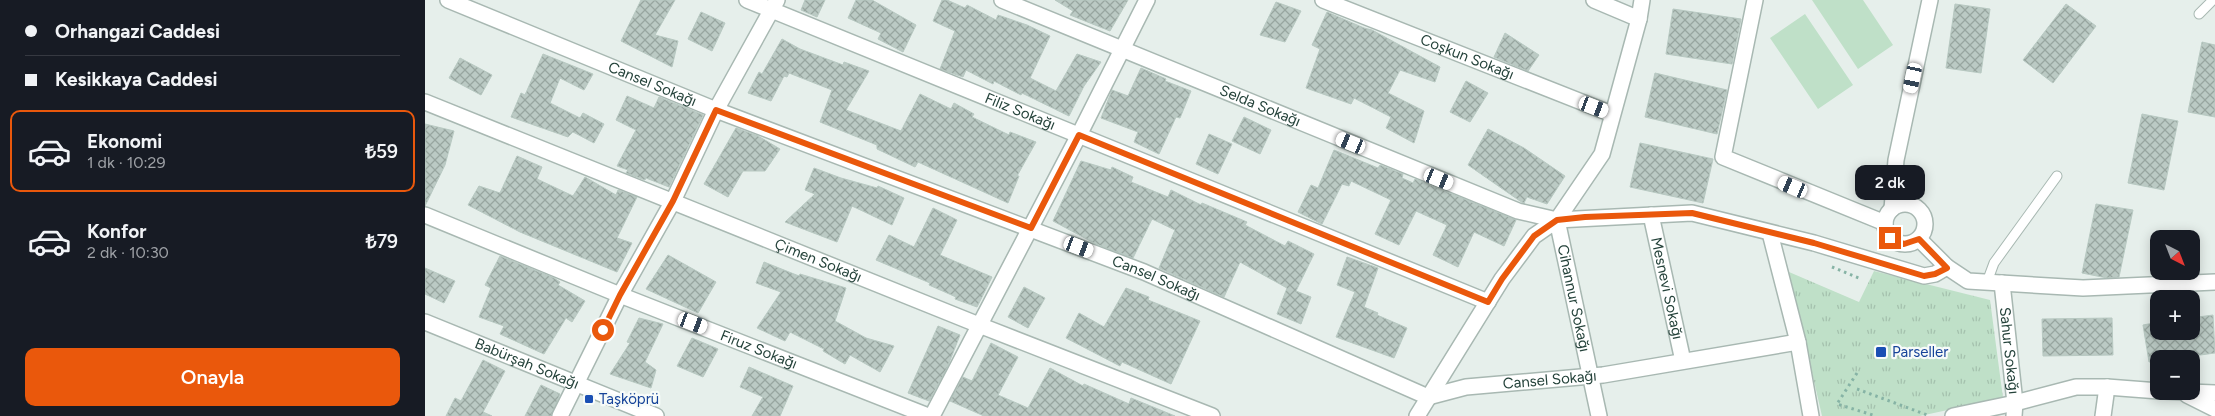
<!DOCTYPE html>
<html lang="tr">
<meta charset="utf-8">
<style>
:root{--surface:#171b24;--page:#242831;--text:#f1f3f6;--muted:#9ea1a6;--line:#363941;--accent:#ea580c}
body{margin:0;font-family:Figtree,sans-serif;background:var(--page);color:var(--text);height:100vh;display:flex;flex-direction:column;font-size:19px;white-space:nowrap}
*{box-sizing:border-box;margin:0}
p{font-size:16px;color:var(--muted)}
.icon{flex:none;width:28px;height:28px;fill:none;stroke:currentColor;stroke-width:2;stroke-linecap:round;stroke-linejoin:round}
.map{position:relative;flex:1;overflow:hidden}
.panel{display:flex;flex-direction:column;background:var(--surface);width:425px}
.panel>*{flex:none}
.top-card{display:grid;align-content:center;height:110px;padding:0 25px;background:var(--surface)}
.needle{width:32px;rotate:138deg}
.buttons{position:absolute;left:1725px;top:230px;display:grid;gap:10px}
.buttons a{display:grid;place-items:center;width:50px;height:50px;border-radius:10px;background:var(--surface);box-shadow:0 2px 12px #0003;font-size:25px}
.end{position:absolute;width:22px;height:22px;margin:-11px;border:6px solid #ea580c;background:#fff;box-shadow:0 0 0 2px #fff}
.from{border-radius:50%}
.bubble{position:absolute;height:35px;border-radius:10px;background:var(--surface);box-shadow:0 2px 12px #0003;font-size:16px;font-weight:600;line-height:35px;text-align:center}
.car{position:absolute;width:15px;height:30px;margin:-15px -8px;border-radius:6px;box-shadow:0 0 4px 1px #0007;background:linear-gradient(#fff 24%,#345 0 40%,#fff 0 76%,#345 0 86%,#fff 0)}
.top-card b{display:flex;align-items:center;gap:18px;height:48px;font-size:19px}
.top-card b+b{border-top:1px solid var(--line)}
.top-card i{width:12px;height:12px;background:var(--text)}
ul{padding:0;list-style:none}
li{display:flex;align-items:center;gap:15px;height:82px;margin:0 10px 8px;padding:0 15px;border:2px solid transparent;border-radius:10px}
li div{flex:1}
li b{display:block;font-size:19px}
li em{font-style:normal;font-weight:600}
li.current{border-color:var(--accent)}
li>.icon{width:45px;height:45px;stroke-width:1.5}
.button{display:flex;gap:10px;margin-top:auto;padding:10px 25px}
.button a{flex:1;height:58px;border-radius:10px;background:var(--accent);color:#fff;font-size:20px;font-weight:600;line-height:58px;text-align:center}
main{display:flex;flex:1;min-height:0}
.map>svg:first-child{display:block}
.green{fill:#bfe0c8}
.park{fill:url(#park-tufts)}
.building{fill:url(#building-cross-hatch);stroke:#b8c9c2}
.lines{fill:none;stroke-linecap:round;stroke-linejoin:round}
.service-casing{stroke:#a8b8b2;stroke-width:11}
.minor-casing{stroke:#a8b8b2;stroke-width:18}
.tertiary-casing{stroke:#a8b8b2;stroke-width:18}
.path{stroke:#86b3a5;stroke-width:3;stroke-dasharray:2.5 4;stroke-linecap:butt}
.service{stroke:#fff;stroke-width:9}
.minor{stroke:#fff;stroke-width:15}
.tertiary{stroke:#fff;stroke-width:15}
.route{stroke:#ea580c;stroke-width:6}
.transit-dot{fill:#1a4fb4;stroke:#f7fbf9;stroke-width:2}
.labels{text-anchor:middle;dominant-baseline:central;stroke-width:4.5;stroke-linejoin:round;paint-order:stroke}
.street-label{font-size:15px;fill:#24423a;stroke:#f7fbf9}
.transit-label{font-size:15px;fill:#164399;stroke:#f7fbf9;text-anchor:start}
</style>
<main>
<section class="panel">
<div class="top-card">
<b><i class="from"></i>Orhangazi Caddesi</b>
<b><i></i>Kesikkaya Caddesi</b>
</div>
<ul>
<li class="current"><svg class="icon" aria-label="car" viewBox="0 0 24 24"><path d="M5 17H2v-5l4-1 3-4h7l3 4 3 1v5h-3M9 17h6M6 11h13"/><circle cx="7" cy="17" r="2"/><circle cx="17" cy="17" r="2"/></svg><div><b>Ekonomi</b><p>1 dk · 10:29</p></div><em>₺59</em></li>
<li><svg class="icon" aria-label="car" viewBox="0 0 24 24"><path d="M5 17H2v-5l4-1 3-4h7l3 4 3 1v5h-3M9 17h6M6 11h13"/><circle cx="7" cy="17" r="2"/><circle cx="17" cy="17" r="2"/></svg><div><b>Konfor</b><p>2 dk · 10:30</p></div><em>₺79</em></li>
</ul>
<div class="button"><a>Onayla</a></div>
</section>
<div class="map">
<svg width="1790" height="416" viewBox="0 0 1790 416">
<defs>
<pattern id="park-tufts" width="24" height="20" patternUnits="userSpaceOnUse" patternTransform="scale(1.25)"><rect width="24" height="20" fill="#bfe0c8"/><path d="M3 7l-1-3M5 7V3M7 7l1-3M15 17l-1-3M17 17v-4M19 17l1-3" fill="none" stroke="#a4c1ad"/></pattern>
<pattern id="building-cross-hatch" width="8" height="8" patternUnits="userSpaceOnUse" patternTransform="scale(1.25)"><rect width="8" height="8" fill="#bbcac4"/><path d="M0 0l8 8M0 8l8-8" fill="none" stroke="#98a6a0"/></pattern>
</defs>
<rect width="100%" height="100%" fill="#e6efeb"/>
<!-- green -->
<path class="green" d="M1387 0H1438L1468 45 1433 69Z
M1380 14 1428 85 1393 109 1345 38Z"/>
<!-- park -->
<path class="park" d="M1449 271 1565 300 1578 398 1495 416H1397L1364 272 1434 302Z"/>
<!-- building -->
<path class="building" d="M216 0H250L230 35 253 41 247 67 196 41Z
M380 0H400L392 17 376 10Z
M431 0H447L491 25 478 52 453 39 456 33 423 18Z
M517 0H522L540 8 542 5 571 20 573 15 602 25 625 36 605 78 631 91 652 54 676 62 659 86 644 116 597 93 596 95 569 81 568 84 541 70 538 77 515 69 530 31 508 21Z
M630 0H703L685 31 645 15 648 11Z
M851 2 876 11 860 42 835 35Z
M1530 4 1565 9 1556 73 1521 68Z
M1641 4 1671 26 1628 83 1598 60Z
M1248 9 1316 19 1307 64 1241 54Z
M276 12 300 23 287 51 263 39Z
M902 12 939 28 947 30 1015 67 1010 82 975 70 963 93 999 111 989 143 961 128 966 117 929 98 926 104 881 88 895 49 887 45Z
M1080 33 1114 55 1103 71 1069 57Z
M357 39 375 49 418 65 419 62 444 71 421 110 476 131 495 94 526 109 529 103 549 114 547 117 584 135 585 132 611 142 592 176H594L583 203 493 162 490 167 452 149V145L395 122 407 90 364 73 362 77 359 76 346 101 323 93 334 72 337 74Z
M1777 42 1790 45V117L1763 112Z
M118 54 168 74 159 90 135 78 125 103 155 118 158 113 179 124 169 143 148 132 143 137 86 117 96 93 100 95Z
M35 58 67 75 56 95 24 78Z
M716 68 741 79 740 81 766 91 755 118 751 117 734 154 709 142 713 132 676 118 687 90 703 96Z
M1230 73 1302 90 1292 134 1220 117Z
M1041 81 1063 93 1045 122 1025 112Z
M202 96 229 108 234 97 278 115 244 187 221 178 220 180 201 173 203 170 192 166 211 130 191 120Z
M1717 114 1753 121 1739 190 1703 183Z
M819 117 846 130 835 154 807 141Z
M0 124 29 131 20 165 0 206Z
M311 128 333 136 355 149 340 171H318L303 197 279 184Z
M1063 129 1099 148 1140 176 1122 204 1102 197 1099 203 1095 201 1043 165Z
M784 134 807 144 793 174 771 164Z
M1215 143 1288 159 1278 203 1205 187Z
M909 150 953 168 955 165 978 174 977 178 988 183 990 179 1091 220 1079 246 1049 232 1033 267 1008 255 1022 225 991 211 974 245 950 234 966 200 926 181 924 186 917 184 897 224 873 212 886 185 893 188Z
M92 156 117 167 112 179 148 196 160 177 191 195 193 190 212 197 192 238 207 243 192 272 95 232 43 205 54 186 75 193Z
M656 161 686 170 687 167 708 177 706 182 743 197 746 190 776 205 777 203 822 222 820 225 860 246 863 241 889 254 871 291 886 297 876 324 852 314 862 288 815 262 799 297 734 268 750 230 727 219 708 258 671 244 628 221Z
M389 168 416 178 452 188 453 186 479 198 467 225 427 206 412 242 360 222 390 194 380 190Z
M1671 204 1708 210 1694 277 1682 278 1657 273Z
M508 208 532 220 515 255 567 277 552 307 530 299 531 297 504 285 505 283 451 260 464 235 489 247Z
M243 255 291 282 273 313 221 289Z
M75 256 129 278 135 282 133 285 160 301 147 322 141 318 119 354 75 334 79 326 54 317 66 288 60 285Z
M922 257 953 268 939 307 953 313 952 315 982 328 969 358 911 337 930 292 912 285Z
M339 262 374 276 375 274 421 288 410 321 441 338 469 346 455 372 425 355 420 364 398 351 399 349 365 332 360 341 332 328 356 292 331 283Z
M0 268 30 281 19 303 0 294Z
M599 287 620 298 603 328 583 317Z
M701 288 724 297 723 300 775 321 746 384 697 362 695 366 641 338 654 313 679 327Z
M1788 315 1790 353 1724 362 1718 325 1734 322V331H1766V318Z
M214 318 238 324 220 362 231 370 226 388 185 374 205 343 202 342Z
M1687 318 1688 355 1618 356 1617 319Z
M513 326 535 335 522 368 504 401 483 393Z
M267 338 293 349 278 377 252 366Z
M566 343 593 357 573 395 603 408 625 368 658 386 659 384 704 404 706 398 750 416H559L525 401 538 377 547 381Z
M58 360 80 371 58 412 67 416H21L30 398 36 401Z
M324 367 368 386 355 416H327L338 397 315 387Z
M116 385 135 394 126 416H100Z"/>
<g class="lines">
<defs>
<path id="service" d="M1774 14 1788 0
M1562 282 1569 263 1632 176"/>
<g id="minor">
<path id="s1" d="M23 0 291 110 719 272 1003 397 1041 387 1178 375 1373 342"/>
<path id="s2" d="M322 0 1063 302"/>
<path id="s3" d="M577 0 1093 211 1132 220 1267 213 1389 243 1499 276 1510 274 1522 267"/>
<path id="s4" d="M898 0 1187 114"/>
<path d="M1169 0 1214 19"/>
<path d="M1330 0 1298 157 1460 223"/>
<path id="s5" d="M0 102 554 325 787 416"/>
<circle cx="1480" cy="224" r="20"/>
<path d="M1467 209 1471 160 1505 0"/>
<path id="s6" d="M0 215 195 295 503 416"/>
<path id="s7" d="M1226 215 1258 361"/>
<path id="s8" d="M1132 220 1174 416"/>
<path d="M1345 233 1373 342 1386 416"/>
<path d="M1494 239 1522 267 1543 281 1658 288 1790 282"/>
<path id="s9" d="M1577 283 1590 403 1589 416"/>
<path id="s10" d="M0 322 231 416"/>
<path d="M1739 391 1790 393"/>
<path d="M1762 395 1790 409"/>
<path d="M507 416 654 135 722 0"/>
<path d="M992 416 1077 279 1109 236 1132 220 1177 154 1214 19 1217 0"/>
<path d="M1528 416 1590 403 1651 387H1682L1734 391"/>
<path d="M1678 416 1682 387"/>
</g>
<path id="tertiary" d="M135 416 195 295 248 201 291 110 352 0"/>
</defs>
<!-- service casing -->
<use href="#service" class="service-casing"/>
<!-- minor casing -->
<use href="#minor" class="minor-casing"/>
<!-- tertiary casing -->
<use href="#tertiary" class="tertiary-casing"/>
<!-- path -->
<path class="path" d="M1407 267 1436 279
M1432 373 1412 404 1451 416
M1432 389 1505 416"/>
<!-- service -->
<use href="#service" class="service"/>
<!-- minor -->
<use href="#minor" class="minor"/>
<!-- tertiary -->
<use href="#tertiary" class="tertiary"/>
</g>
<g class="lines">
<!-- route -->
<path class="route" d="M178 330 195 295 248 201 291 110 606 228 654 135 1063 302 1077 279 1109 236 1132 220 1160 217 1267 213 1389 243 1499 276 1510 274 1522 268 1494 239 1479 244 1465 238"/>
</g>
<!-- markers -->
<g class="transit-dot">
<rect x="1450" y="346" width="12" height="12" rx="2.5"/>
<rect x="159" y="394" width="10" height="10" rx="2.5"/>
</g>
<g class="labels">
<!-- street labels -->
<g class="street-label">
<text stroke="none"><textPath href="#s4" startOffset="155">Coşkun Sokağı</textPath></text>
<text stroke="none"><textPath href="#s1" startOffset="221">Cansel Sokağı</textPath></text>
<text stroke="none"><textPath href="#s3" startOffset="279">Selda Sokağı</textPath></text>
<text stroke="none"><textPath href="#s2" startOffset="295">Filiz Sokağı</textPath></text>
<text stroke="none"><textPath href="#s5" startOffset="424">Çimen Sokağı</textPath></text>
<text stroke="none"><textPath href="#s1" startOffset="761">Cansel Sokağı</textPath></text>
<text stroke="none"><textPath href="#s7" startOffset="75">Mesnevi Sokağı</textPath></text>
<text stroke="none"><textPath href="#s8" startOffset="80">Cihannur Sokağı</textPath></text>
<text stroke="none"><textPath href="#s6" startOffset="360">Firuz Sokağı</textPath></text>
<text stroke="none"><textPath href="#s9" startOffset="68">Sahur Sokağı</textPath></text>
<text stroke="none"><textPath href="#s10" startOffset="110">Babürşah Sokağı</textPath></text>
<text stroke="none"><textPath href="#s1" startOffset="1181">Cansel Sokağı</textPath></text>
</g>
<!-- transit labels -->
<g class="transit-label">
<text x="1467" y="352">Parseller</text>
<text x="174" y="399">Taşköprü</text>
</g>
</g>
</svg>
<div class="buttons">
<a><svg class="needle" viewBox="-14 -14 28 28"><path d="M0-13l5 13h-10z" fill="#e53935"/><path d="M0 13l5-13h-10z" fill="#9ea1a6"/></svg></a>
<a>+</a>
<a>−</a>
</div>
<i class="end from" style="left:178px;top:330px"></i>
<i class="end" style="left:1465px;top:238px"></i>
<div class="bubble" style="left:1430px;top:165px;width:70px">2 dk</div>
<i class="car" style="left:1488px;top:78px;rotate:192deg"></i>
<i class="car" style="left:1169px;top:107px;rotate:111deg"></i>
<i class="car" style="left:926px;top:143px;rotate:292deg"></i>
<i class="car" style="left:1014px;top:179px;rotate:112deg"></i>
<i class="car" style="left:1368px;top:187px;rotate:293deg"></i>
<i class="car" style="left:654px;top:247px;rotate:111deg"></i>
<i class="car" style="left:268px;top:323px;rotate:111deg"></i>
</div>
</main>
